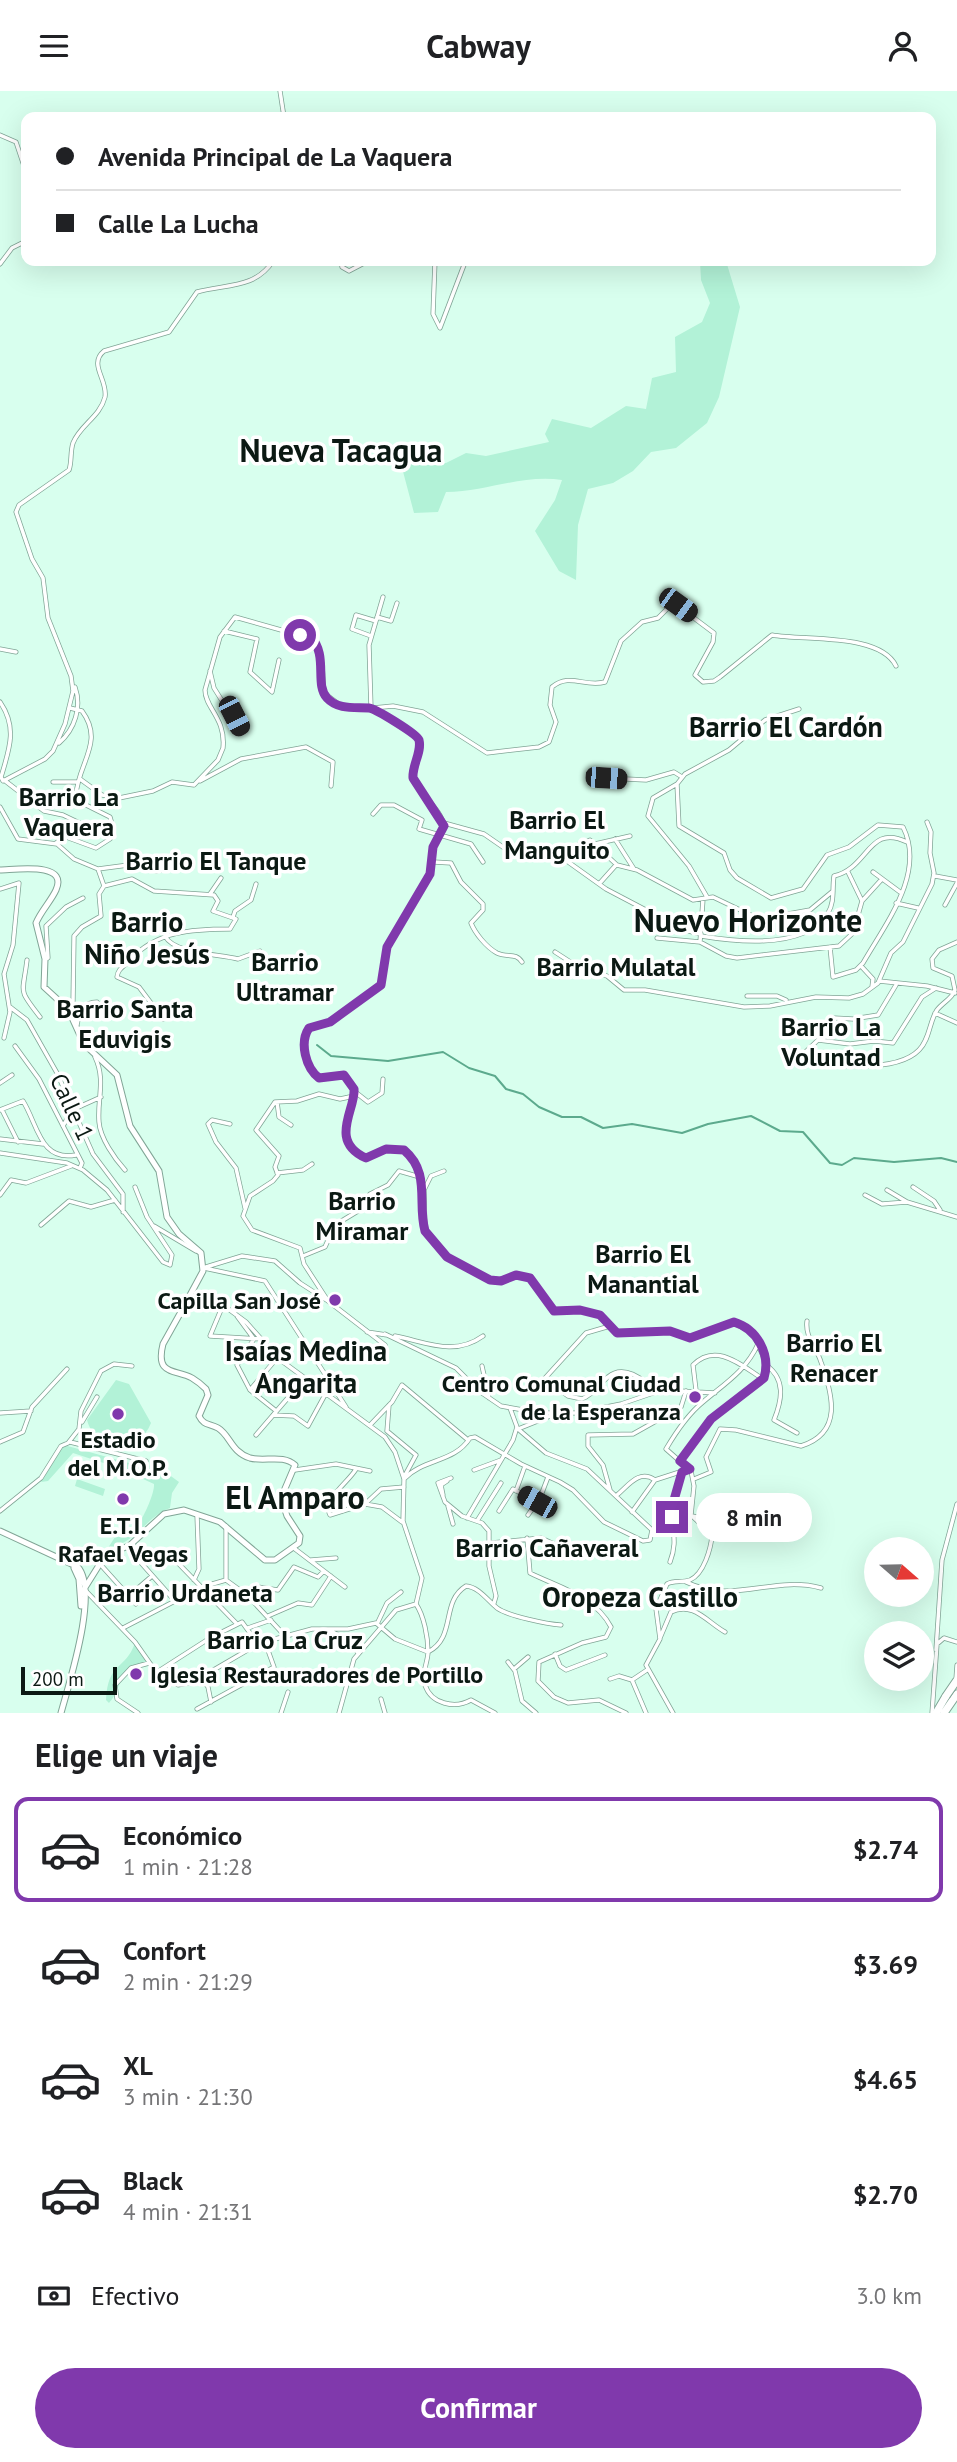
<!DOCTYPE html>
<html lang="es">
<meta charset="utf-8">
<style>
:root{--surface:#fff;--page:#f6f6f6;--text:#202124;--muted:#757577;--line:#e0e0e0;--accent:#8039ac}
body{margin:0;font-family:"PT Sans",sans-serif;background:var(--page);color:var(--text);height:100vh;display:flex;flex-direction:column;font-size:26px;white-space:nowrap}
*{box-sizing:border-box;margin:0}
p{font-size:23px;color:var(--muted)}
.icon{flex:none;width:38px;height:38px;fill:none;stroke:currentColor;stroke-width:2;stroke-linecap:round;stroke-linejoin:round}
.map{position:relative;height:1622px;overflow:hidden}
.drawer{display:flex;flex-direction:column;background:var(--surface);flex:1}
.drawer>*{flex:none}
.guide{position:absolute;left:21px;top:21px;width:915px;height:154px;border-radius:14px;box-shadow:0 7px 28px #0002;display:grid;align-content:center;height:154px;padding:0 35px;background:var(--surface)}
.needle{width:46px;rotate:110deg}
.controls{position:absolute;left:864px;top:1446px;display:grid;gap:14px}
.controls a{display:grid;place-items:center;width:70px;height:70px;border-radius:50%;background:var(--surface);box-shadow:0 7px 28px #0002;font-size:35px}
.scale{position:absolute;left:21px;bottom:18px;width:96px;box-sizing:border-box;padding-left:7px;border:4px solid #0b1913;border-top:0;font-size:19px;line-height:24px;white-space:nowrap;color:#0b1913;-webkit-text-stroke:5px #fff;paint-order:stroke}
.end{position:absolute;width:32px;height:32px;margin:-16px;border:9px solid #8039ac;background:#fff;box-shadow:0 0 0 4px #fff}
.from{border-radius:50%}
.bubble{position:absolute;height:49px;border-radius:24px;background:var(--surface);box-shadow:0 7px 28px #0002;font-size:23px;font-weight:600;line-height:49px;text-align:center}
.car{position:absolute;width:21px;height:42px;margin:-21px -10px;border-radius:9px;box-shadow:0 0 5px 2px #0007;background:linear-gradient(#222 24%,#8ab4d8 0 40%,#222 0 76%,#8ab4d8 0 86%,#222 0)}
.guide b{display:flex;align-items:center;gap:24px;height:66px;font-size:26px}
.guide b+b{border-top:2px solid var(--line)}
.guide i{width:18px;height:18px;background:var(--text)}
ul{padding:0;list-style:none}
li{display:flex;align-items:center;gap:21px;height:105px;margin:0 14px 10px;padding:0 21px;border:4px solid transparent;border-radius:14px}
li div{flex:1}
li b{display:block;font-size:26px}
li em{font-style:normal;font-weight:600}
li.active{border-color:var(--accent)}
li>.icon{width:63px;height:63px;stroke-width:1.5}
h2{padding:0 35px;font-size:32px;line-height:84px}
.pay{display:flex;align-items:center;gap:18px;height:77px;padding:0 35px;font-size:26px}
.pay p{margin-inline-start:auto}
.cta{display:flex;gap:14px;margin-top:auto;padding:14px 35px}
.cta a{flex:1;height:80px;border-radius:42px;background:var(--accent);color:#fff;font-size:28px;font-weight:600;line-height:80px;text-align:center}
header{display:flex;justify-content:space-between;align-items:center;height:91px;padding:0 35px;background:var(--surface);font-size:32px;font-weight:600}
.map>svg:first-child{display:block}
.green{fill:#b2f2d7}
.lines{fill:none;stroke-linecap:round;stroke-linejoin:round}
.stream{stroke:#5caa8d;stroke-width:2}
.minor-casing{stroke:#81a596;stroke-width:5}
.major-casing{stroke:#81a596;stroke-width:7}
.highway-casing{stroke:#81a596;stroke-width:9}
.minor{stroke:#fff;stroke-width:3.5}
.major{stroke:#fff;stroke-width:5}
.highway{stroke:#fff;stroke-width:7}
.highway-bridge-casing{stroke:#81a596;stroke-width:9;stroke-linecap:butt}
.highway-bridge{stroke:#fff;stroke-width:7}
.route{stroke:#8039ac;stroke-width:9}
.poi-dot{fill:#8039ac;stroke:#fff;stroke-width:2.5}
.labels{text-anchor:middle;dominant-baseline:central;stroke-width:7;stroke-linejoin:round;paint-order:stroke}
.street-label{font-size:24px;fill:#0b1913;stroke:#fff}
.poi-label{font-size:24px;font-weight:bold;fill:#0b1913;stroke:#fff;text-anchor:end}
.neighbourhood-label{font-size:26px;font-weight:bold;fill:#0b1913;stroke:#fff}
.quarter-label{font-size:28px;font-weight:bold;fill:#0b1913;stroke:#fff}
.district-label{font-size:32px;font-weight:bold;fill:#0b1913;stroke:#fff}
</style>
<header><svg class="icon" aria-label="menu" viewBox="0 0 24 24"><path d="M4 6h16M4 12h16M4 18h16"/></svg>Cabway<svg class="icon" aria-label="person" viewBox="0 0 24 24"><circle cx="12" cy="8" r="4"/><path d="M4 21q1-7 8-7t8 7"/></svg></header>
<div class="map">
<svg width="957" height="1622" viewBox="0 0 957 1622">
<rect width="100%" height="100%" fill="#d8ffee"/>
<!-- green -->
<path class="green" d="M700 170H726L740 216 719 306 707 332 676 357 651 361 633 380 613 392 588 398 578 434 576 489 559 480 535 440 555 409 562 389C522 383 486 401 446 401L438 421 414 422 401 373 446 372 466 362 486 365 549 351 545 343 552 328 591 337 626 315 646 318 652 287 676 281 675 246 702 231 710 212 701 189Z
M116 1289 129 1293 151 1332C139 1364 95 1360 87 1329Z
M64 1354 136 1374 157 1375 179 1391 172 1402 170 1417C143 1428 140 1450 108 1457L115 1446C116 1446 125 1446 127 1446 137 1442 155 1404 154 1393L119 1377 73 1362 48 1390 41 1391Z
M77 1388 105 1398 103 1405 75 1395Z
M135 1552 150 1575C112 1577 126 1594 109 1612L106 1609C108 1570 125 1580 135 1552Z"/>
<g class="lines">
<!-- stream -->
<path class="stream" d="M317 954 331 965 388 970 443 961 469 977 495 985 506 998 523 1003 539 1016 562 1026H581L603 1037 632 1033 682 1042 708 1033 751 1025 780 1040 803 1041 830 1072 842 1074 854 1067 894 1071 941 1067 957 1071"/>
<defs>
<path id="minor" d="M280 0 284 26
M0 44 16 51 26 81
M311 170H312
M341 170 342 176 349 180 368 170
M435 170 433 223 440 237 464 174
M0 173 12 157 26 150
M377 526 391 530 397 512
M224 540 257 548 250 581 272 601 279 569
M371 545 352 538 356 524 376 530
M0 558 16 561
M210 580 214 597 241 640
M0 611C18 637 9 659 1 686L3 690 45 668 53 660 65 633 73 600 71 585 48 527 43 487 32 468 16 421 19 414 69 379C72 371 70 361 73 352 80 334 100 326 105 306 108 289 88 273 104 260L169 241 197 201C225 193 255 198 273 170
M371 617 369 554 383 506
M372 618 417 645C423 660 409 673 414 688 420 705 441 717 444 735L433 756 430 783 387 856 381 894 330 931 307 939C301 955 306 977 319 987L344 984 354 997C356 1018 328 1051 366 1067L386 1058 408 1061 421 1084 424 1099 425 1140 448 1166 494 1190 516 1184 530 1187 554 1220 580 1219 600 1224 617 1242 666 1239 689 1247 732 1231 753 1242 766 1272 763 1288 711 1328 680 1370
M799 618 765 629 729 659 685 683 677 693 679 735 724 762 730 779 737 787 771 807 803 798 827 764 849 756 878 734 903 736C926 782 886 832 863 872L856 879 833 886 830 856
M59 652C75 638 82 616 75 596
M606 687 646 689 674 681 682 686
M80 688 102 704 119 707 153 700 172 691 194 694 218 669 223 657C226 627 205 617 205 599L220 546 235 526 313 548 322 572 324 602 340 614 363 618 393 615 423 621 487 662 539 656 549 651 556 631 550 614 552 596C570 581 585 597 605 591L621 550 642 531 658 527 672 513 678 515 714 542 713 551 695 584 703 591 714 590 720 586 772 544C806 550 880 542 896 575
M4 689 44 720 63 724 90 737 112 733 110 726 84 713 76 704C78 672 105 651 82 620L70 617
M200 690 241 668 306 656 333 671 331 695
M53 691H78
M677 693 653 707 648 725 689 775 707 806
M0 716 18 748 57 753 74 768 98 778 104 795
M373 723 381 714H394L422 729 419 738 471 753 483 771
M444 732 484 743 510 761 534 766 557 763 590 749 617 774 637 779 693 809 713 806 759 828 810 819 833 800
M615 748 634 778
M56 752 66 746 96 757 110 748
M595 753 630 745
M557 763 606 798 684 839 701 843
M434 771 451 772 461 791 483 813V819L471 832C475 842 486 856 497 862 507 867 516 861 522 871
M98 778 136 773 156 780 189 773
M873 781 900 801
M935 785 957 789
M599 793 616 774
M104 795 132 788 154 800 214 804 218 810 213 820 236 828 230 838C193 838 156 840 130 869 124 876 118 877 117 886L139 896 163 928
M0 798 19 792 13 854 4 883 10 921 4 947
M210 803 221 787
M703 808 700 851 726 865 737 867 839 855 853 842 862 810 848 781
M862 810 882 788
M896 812 918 817
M945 814 957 792
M233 826 235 820 251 809 256 793
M165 845C174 863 219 863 238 868L260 860
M701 845C737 851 805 859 828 822 835 811 832 797 834 785 869 777 868 732 907 751
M657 847 700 851
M555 861 572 872 607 885 624 899H645L744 916 770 915 816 906 849 907 863 903 878 892 891 862 903 851 932 793 934 782 930 762 931 741 927 731
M45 868 48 867 46 835 66 816 83 807
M27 869C23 903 17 897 40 926
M861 875 873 888 872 896
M879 890 927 895 955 902
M936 897 922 906 893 952 874 950 850 953 818 949 797 969C827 975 896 983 919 959 930 948 929 931 937 919 943 911 952 908 955 899L952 885 933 877 932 868 939 859 957 851
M747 905H777L786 909
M10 916 27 929 57 982 93 1063 123 1103V1121
M70 921 73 912 74 845 82 836 101 825 99 803 104 795
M935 922 957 932
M834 927 853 928 878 924 896 894
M77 934C79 922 83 911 97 911L103 919
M15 955 39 988 82 1072 80 1077
M95 966C106 989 97 1008 99 1031 100 1047 115 1068 125 1079
M0 992 12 984
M354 1000 368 1011 382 1002 383 988
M277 1011 279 1026 291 1034
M0 1019 23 1010C38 1034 40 1071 76 1064
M2 1019 18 1051
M230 1033 212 1029 208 1033 216 1051 236 1077 245 1117
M63 1035 72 1019 101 1006
M0 1048 43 1053
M0 1062 67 1072 83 1079 107 1099 163 1171 170 1174 172 1164 147 1126 135 1096
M277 1082 303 1079 312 1073
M913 1096 934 1110 940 1119
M424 1099 431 1085 444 1080
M887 1099 907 1111
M0 1104 11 1089 26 1092 71 1075
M865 1104 882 1113 907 1111 957 1126
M41 1134 69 1110 91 1116 115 1109
M154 1135 196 1160
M303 1165 325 1156 335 1134 358 1120 370 1103 388 1094 399 1080 420 1086
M206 1176 242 1165 275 1170 300 1192 328 1210 385 1254
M204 1177 265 1190 346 1316
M328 1210 304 1173 300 1157 252 1139 243 1125 250 1105 273 1090 278 1084 275 1076 279 1065 256 1039 275 1011 297 1010 319 1003 340 1008 354 1005
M234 1221 254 1248 237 1274 250 1299 275 1319
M367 1241 387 1244
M385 1243 456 1277 479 1300 501 1315 540 1322H576L621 1313 662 1299 715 1302
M395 1245C426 1251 454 1266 483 1245
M261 1248 210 1245 223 1214 246 1231 279 1268 385 1346 395 1361 404 1388 403 1430 422 1487 416 1513
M766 1274C786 1288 782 1309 774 1329L797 1342
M482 1275 489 1307
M545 1288 568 1305 582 1308C594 1303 599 1293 608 1286 623 1273 645 1287 651 1301
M537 1296 586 1242 610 1235
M250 1299 277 1267
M696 1299 693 1274C716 1251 741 1274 763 1288
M0 1322 31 1320
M273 1324 294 1325 308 1335 326 1302
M82 1331 97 1306
M371 1333 392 1311 402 1294 468 1349
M518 1338 553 1324
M387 1340 416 1364 404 1386
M387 1340 389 1314
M256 1344 305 1287
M0 1351 23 1341 32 1316 67 1278
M70 1351 146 1370
M356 1378C349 1391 322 1408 330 1424L365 1413 381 1398 404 1396
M295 1379 336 1373 370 1380
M474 1379 501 1369
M451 1387 438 1392 445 1411 462 1425 482 1432 489 1440V1475L496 1505 494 1512
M404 1388C424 1367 454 1372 470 1347L475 1346 521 1373 560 1391 573 1399 604 1431 643 1450 650 1449 652 1439 587 1378 546 1362 518 1338
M694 1388 711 1381 706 1366 720 1338 736 1339 801 1355C843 1342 833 1304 821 1271 816 1255 805 1247 807 1230
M610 1399 603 1374 588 1355V1344L633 1343 681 1316 686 1300
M516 1400 525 1375
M308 1403 329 1415
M443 1404 441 1394 447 1390
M617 1404C629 1394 639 1378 655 1389
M735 1412 751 1441 768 1448 780 1445
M365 1413 382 1416 402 1431
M448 1415 453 1433
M0 1420 41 1387 61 1355 68 1352 79 1338 81 1320 101 1280 114 1273 132 1275
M499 1420 513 1398 537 1411
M632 1421 655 1389 689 1378
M528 1424 540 1407 548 1386
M692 1425 712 1429C730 1404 755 1412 782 1417
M467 1427 513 1349 517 1336 510 1317
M477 1430 501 1392
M226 1435V1489
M527 1447 530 1482C558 1496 595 1505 611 1536L606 1546 582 1552 539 1571 538 1590 554 1606 568 1612 599 1609 626 1622
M491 1452 541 1447 574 1462
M127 1456 174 1509
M295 1458 345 1496
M311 1469 336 1467
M176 1470 237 1533
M670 1471C679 1448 670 1437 673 1414 674 1403 681 1393 683 1381
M100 1473 136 1513
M194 1489 199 1478 197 1424
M686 1491C734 1514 773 1484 821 1497
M85 1499 135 1551 154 1578 178 1594 193 1591 258 1553 275 1548 312 1538H348L376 1532 395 1548 428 1561
M243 1500 258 1496 278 1499 294 1476 318 1486 324 1480
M130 1504 152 1485
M416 1513C424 1525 428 1546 428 1561 428 1571 421 1583 425 1594 431 1613 455 1618 471 1609L495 1622
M268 1525 298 1512 312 1514 331 1485
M377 1533 387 1512 401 1501
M123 1537 202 1496 226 1489 248 1505 286 1546
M248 1537 271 1529
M329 1539 351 1551 358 1562
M660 1547 671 1521C693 1510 707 1531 725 1541
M936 1559 942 1469 957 1413
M428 1561C457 1546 440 1511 466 1495 479 1496 488 1510 497 1517 508 1525 547 1533 561 1534
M555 1563 560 1575 566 1579 605 1564
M508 1571 515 1580 522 1610 536 1622
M514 1578 528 1566
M157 1581 210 1547 242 1531 258 1553
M201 1586 208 1596 211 1611
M610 1588 619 1585 632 1589
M956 1588 957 1574
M632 1589 646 1622
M632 1589 647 1579
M381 1608 385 1622
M197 1618 274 1576 265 1551
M138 1622 117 1608 115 1594 131 1577 149 1572
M281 1622 288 1601
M339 1622 354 1568 396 1519 416 1513
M673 1622 646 1574 660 1548 656 1518 667 1493C674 1489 682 1492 690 1489 704 1483 711 1457 712 1444L691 1424 694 1395 691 1380 666 1358C676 1341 687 1324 703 1311 724 1293 746 1280 758 1253
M932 1622 937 1553 944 1547 957 1551"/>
<path id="major" d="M0 779C14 779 69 770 56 799 51 810 41 820 36 832L45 868 44 896 68 918 84 953 117 984 130 1035 159 1080 167 1126 179 1143 201 1162 203 1180 189 1206
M0 1440 78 1476C99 1501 69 1592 61 1622
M74 1477 79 1488 81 1515
M81 1503 106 1463 129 1455 164 1423 184 1419 220 1431 265 1469H275L299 1452 300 1445 287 1425 281 1407 295 1374C283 1363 265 1371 250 1367 231 1361 230 1344 218 1337 209 1332 204 1335 199 1325L208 1304 206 1298C202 1294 197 1290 192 1287 175 1278 155 1285 163 1253L191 1203"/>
<path id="highway" d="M936 1622 946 1605
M944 1622 957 1603"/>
</defs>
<!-- minor casing -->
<use href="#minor" class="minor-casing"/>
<!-- major casing -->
<use href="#major" class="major-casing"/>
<!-- highway casing -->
<use href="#highway" class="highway-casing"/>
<!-- minor -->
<use href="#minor" class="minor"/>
<!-- major -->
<use href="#major" class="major"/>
<!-- highway -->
<use href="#highway" class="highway"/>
<defs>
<path id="highway-bridge" d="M946 1605 957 1589"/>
</defs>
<!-- highway-bridge casing -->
<use href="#highway-bridge" class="highway-bridge-casing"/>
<!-- highway-bridge -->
<use href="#highway-bridge" class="highway-bridge"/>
</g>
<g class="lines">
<!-- route -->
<path class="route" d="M300 544 310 545C329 564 314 593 327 607 338 619 355 616 369 617 376 618 417 643 419 649 422 661 412 674 413 687L444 735 433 756 430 783 387 856 381 894 330 931 309 937C299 952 306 977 319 987L344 984 354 998C356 1018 328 1050 366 1067L386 1058 404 1059C431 1082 417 1111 425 1140L447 1166 490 1189 501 1190 516 1184 530 1187 554 1220 580 1219 600 1224 617 1242 670 1240 690 1247 734 1231C757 1238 771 1263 764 1287L711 1328 680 1370 690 1378 682 1381 674 1409 672 1426"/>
</g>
<!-- markers -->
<g class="poi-dot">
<circle cx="335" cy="1209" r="7"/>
<circle cx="695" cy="1306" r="7"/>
<circle cx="118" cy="1323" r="7"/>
<circle cx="123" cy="1408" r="7"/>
<circle cx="136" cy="1583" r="7"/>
</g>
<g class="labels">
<!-- street labels -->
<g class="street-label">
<text transform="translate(72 1016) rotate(65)">Calle 1</text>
</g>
<!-- poi labels -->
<g class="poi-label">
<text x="321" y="1209">Capilla San José</text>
<text x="681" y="1292">Centro Comunal Ciudad<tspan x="681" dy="28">de la Esperanza</tspan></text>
<text x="118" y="1348" text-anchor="middle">Estadio<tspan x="118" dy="28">del M.O.P.</tspan></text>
<text x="123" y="1434" text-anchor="middle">E.T.I.<tspan x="123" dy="28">Rafael Vegas</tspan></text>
<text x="150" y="1583" text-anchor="start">Iglesia Restauradores de Portillo</text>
</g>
<!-- neighbourhood labels -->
<g class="neighbourhood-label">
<text x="69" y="705">Barrio La<tspan x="69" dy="30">Vaquera</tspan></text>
<text x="557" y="728">Barrio El<tspan x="557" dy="30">Manguito</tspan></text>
<text x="216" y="769">Barrio El Tanque</text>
<text x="285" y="870">Barrio<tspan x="285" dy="30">Ultramar</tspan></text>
<text x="616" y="875">Barrio Mulatal</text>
<text x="125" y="917">Barrio Santa<tspan x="125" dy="30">Eduvigis</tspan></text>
<text x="831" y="935">Barrio La<tspan x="831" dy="30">Voluntad</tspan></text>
<text x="362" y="1109">Barrio<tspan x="362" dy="30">Miramar</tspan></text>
<text x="643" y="1162">Barrio El<tspan x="643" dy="30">Manantial</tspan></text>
<text x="834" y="1251">Barrio El<tspan x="834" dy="30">Renacer</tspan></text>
<text x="547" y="1456">Barrio Cañaveral</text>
<text x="185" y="1501">Barrio Urdaneta</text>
<text x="285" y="1548">Barrio La Cruz</text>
</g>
<!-- quarter labels -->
<g class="quarter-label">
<text x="786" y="635">Barrio El Cardón</text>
<text x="147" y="830">Barrio<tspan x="147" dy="32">Niño Jesús</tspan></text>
<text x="306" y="1259">Isaías Medina<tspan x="306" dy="32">Angarita</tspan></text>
<text x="640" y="1505">Oropeza Castillo</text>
</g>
<!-- district labels -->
<g class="district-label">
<text x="341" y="359">Nueva Tacagua</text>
<text x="748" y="829">Nuevo Horizonte</text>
<text x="295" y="1406">El Amparo</text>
</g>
</g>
</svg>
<div class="controls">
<a><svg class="needle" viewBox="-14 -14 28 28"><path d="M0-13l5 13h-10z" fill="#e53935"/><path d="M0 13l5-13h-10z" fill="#757577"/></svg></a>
<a><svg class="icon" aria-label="layers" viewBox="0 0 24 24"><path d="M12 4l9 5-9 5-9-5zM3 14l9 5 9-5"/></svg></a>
</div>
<div class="scale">200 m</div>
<i class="end from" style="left:300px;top:544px"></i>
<i class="end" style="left:672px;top:1426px"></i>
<div class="bubble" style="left:696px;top:1402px;width:116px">8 min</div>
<i class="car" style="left:678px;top:514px;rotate:126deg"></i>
<i class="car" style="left:234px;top:625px;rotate:153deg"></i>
<i class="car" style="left:606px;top:687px;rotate:94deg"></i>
<i class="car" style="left:537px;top:1411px;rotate:299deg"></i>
<div class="guide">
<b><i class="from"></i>Avenida Principal de La Vaquera</b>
<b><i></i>Calle La Lucha</b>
</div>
</div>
<section class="drawer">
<h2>Elige un viaje</h2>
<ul>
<li class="active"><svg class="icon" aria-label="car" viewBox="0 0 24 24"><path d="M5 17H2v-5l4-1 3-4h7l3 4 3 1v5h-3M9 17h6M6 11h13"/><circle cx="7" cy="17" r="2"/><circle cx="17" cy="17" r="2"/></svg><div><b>Económico</b><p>1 min · 21:28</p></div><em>$2.74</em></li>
<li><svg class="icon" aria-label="car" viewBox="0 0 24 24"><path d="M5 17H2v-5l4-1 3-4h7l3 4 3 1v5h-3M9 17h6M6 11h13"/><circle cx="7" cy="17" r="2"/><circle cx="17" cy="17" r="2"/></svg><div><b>Confort</b><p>2 min · 21:29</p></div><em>$3.69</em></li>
<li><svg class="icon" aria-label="car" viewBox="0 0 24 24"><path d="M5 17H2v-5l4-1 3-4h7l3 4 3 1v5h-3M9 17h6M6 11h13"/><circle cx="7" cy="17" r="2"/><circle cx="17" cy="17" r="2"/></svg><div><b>XL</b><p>3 min · 21:30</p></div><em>$4.65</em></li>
<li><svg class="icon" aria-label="car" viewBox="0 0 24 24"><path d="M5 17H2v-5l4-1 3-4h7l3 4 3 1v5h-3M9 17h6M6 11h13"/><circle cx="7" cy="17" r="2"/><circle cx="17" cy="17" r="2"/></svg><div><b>Black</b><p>4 min · 21:31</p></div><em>$2.70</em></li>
</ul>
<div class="pay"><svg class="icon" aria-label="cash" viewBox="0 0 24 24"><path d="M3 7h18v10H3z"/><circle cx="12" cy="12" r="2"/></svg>Efectivo<p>3.0 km</p></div>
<div class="cta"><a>Confirmar</a></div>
</section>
